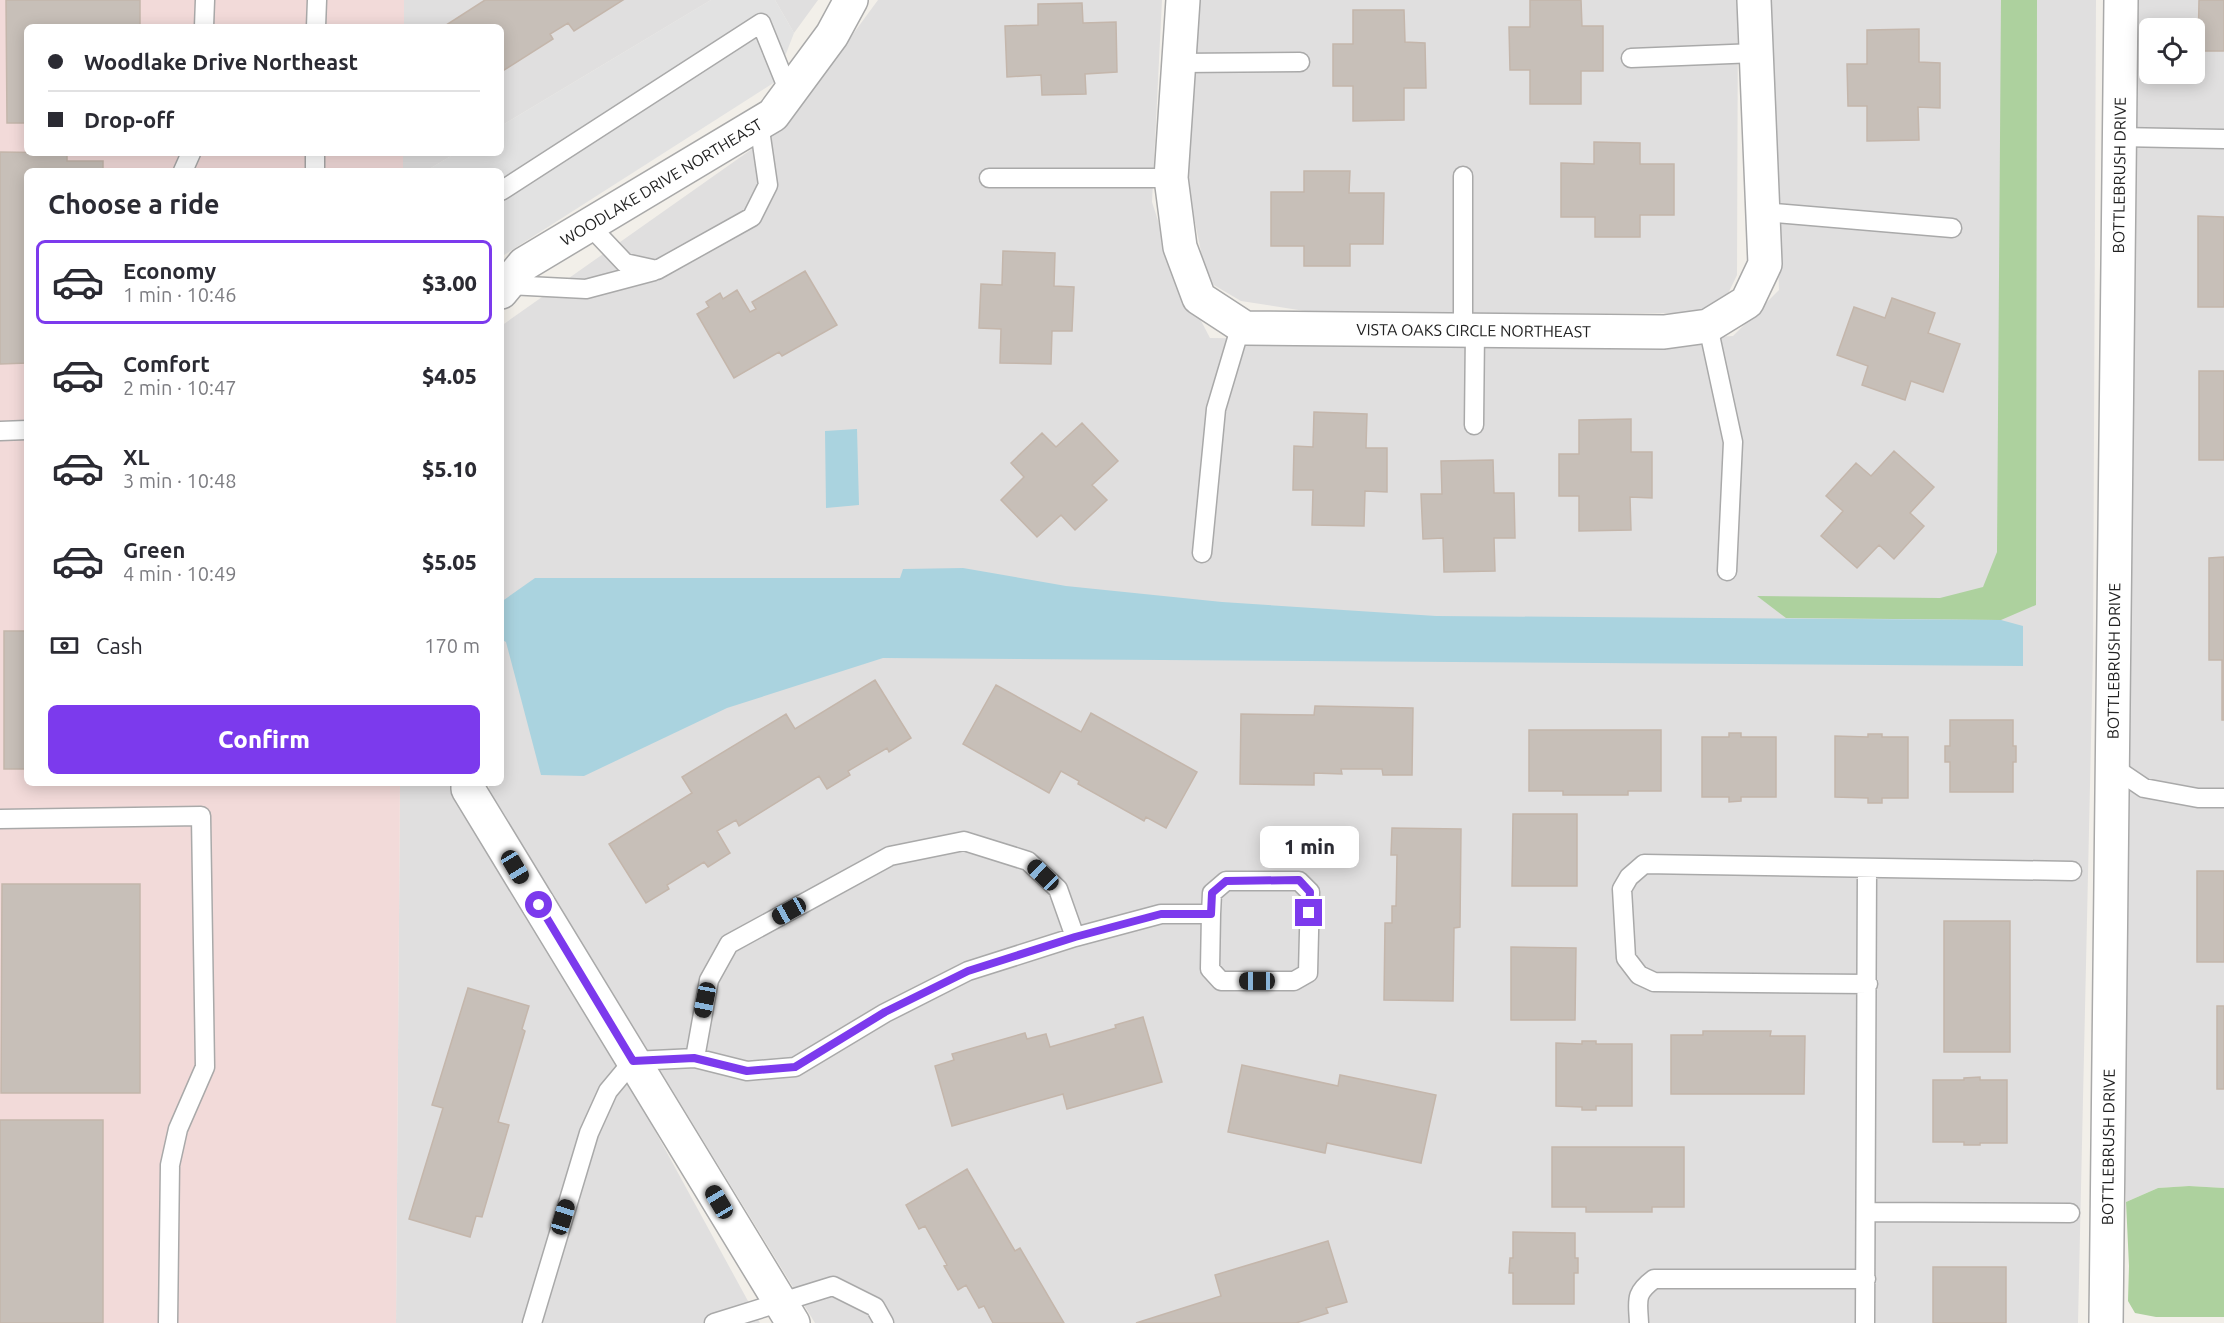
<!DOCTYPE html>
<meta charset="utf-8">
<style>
:root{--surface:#fff;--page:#f7f7f7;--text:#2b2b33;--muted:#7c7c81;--line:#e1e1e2;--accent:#7c3aed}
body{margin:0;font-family:Ubuntu,sans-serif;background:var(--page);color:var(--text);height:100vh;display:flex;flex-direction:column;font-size:22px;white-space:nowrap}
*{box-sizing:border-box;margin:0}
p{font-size:20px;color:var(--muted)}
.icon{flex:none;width:33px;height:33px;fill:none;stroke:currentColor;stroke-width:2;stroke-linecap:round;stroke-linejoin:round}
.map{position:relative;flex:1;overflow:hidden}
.details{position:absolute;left:24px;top:168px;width:480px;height:618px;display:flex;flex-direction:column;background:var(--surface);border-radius:9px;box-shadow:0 3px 15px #0003}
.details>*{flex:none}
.top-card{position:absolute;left:24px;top:24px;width:480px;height:132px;border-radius:9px;box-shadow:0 3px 15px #0003;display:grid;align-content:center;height:132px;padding:0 24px;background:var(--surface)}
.controls{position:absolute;left:2139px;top:18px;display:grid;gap:12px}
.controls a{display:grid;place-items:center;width:66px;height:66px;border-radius:9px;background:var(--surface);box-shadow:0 3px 15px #0003;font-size:30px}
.end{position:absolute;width:27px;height:27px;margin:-14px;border:8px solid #7c3aed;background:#fff;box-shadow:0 0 0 3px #fff}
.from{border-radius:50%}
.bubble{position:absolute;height:42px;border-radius:9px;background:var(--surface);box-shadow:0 3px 15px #0003;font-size:20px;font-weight:800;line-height:42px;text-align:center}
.car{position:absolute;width:18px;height:36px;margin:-18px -9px;border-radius:8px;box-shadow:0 0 4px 2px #0007;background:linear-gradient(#222 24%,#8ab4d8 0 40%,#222 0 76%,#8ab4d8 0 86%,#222 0)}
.top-card b{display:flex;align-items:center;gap:21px;height:57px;font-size:22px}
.top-card b+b{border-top:2px solid var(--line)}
.top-card i{width:15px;height:15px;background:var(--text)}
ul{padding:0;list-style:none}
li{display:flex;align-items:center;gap:18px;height:84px;margin:0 12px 9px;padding:0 12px;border:3px solid transparent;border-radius:9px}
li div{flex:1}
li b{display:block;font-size:22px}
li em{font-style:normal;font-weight:800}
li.selected{border-color:var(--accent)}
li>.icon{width:54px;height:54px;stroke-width:1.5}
h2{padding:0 24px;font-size:27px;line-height:72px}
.pay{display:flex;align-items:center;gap:15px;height:66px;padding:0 24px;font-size:22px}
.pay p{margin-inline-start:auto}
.action{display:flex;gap:12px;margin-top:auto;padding:12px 24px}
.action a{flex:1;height:69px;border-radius:9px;background:var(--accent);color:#fff;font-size:24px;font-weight:800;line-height:69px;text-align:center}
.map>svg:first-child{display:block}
.residential{fill:#e0dfdf;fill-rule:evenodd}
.commercial{fill:#f2dad9}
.forest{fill:#add19e}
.parking{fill:#e2e2e2}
.water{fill:#aad3df}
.building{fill:#c7bfb8;stroke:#c4b6ab;stroke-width:1.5}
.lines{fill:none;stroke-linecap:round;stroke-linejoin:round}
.lane-casing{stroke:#a9a9a9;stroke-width:21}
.street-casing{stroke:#a9a9a9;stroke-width:36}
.lane{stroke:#fff;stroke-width:18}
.street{stroke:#fff;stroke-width:33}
.route{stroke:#7c3aed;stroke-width:8}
.labels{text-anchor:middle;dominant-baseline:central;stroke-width:5;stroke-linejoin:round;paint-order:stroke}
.street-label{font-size:16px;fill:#222;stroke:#fff}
</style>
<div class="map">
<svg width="2224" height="1323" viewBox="0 0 2224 1323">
<rect width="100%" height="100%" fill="#f2efe9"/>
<!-- residential -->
<path class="residential" d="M404 0H711L501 126V27H404Z
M775 0H818L794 33Z
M878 0H1162L1152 202 1173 267 1210 338 1608 343 1733 336 1779 290 1769 0H2096L2093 651 2078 1323H815L489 791V783H501V326L786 125Z
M1199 0H1738L1737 275 1723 304 1696 313 1324 314 1241 301 1207 281 1185 173Z
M2131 0H2224V1188L2189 1186 2158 1188 2126 1202 2119 1044ZM2150 28H2194V74H2150Z
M403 153H456L426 171H403Z
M400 783H451L452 796 595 1021 760 1323H396Z"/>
<!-- commercial -->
<path class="commercial" d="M0 0H404V27H27V153H403V171H27V783H400L396 1323H0Z"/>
<!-- forest -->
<path class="forest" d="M2001 0H2037L2036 605 2001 620 1786 618 1757 596 1940 598 1983 587 1997 552Z
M2189 1186 2224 1188V1317H2156L2135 1313 2128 1301 2129 1266 2126 1202 2158 1188Z"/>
<!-- parking -->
<path class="parking" d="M711 0H775L794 33 775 82 501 257V171H426L456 153H501V126Z"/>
<!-- water -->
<path class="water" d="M857 429 859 505 826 508 825 431Z
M963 568 1066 586 1222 602 1436 616 2001 620 2023 626V666L883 658 727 708 584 776 541 775 506 642 501 639V602L535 578H900L903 569Z"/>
<!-- building -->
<path class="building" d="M6 0H140V27H27V123H7Z
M485 0H623L574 31 568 23 550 34 553 39 501 72V27H443Z
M1530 0H1581L1582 26H1603V71H1581V104H1530V70H1510L1509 27H1530Z
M2199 0H2224V51H2198Z
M1082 3 1083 23 1116 22 1117 72 1085 74 1086 94 1042 95 1041 75 1007 77 1005 26 1038 25V4Z
M1353 10H1404L1405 42 1425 43 1426 88H1404V120L1353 121V86H1333V44H1353Z
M1919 29V62L1940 63V108L1918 107 1919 140 1867 141V106H1848L1847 64H1867V30Z
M1594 142 1640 143V164H1674V215H1640V237H1595V217H1561V163L1594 164Z
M0 152 67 153V161H103V171H27V363L0 364Z
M1304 171H1350L1349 193H1384L1383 244H1350V266H1304V246H1271V192H1304Z
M2198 216 2224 217V307H2198Z
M1003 251 1055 253 1054 286 1074 287 1072 331H1052L1051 364 1000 363 1001 329 979 328 981 284 1002 285Z
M805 271 837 325 782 356 779 352 734 378 697 314 709 307 706 302 720 293 723 299 737 290 750 312 756 309 752 302Z
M1892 298 1935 313 1928 333 1960 344 1943 392 1911 381 1905 400 1862 385 1868 366 1837 355 1854 307 1885 318Z
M2199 371H2224V460H2199Z
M1314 412 1367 414 1366 448H1387V492L1365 491 1364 526 1312 525 1313 490H1293L1294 446 1313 447Z
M1631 419V452H1652V498L1630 497 1631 530 1579 531V496H1559V454H1579V420Z
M1082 423 1118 461 1092 485 1107 500 1075 530 1061 515 1037 537 1001 500 1024 477 1011 463 1042 433 1056 447Z
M1894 451 1934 487 1910 513 1924 526 1894 559 1879 545 1857 568 1821 536 1843 511 1826 496 1856 463 1871 476Z
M1493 460 1494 493H1514L1515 538H1494L1495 571 1444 572 1443 538 1423 539 1421 494H1442L1441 461Z
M2224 557V720H2222V660H2209V558Z
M4 631H27V769H4Z
M875 680 911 738 889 752 887 748 848 771 850 775 827 789 819 776 739 826 736 820 717 831 730 853 708 867 704 862 667 885 669 889 646 903 609 844 692 793 682 777 786 714 795 729Z
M996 685 1081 732 1091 713 1197 772 1166 828 1146 817 1144 821 1078 784 1079 781 1061 771 1049 793 963 744Z
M1315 706 1413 708 1412 775H1383L1382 769H1341L1342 774 1314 773V785L1240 784 1241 714 1314 715Z
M1950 720H2013V746H2016V762H2013V792H1950V762H1945V746H1950Z
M1529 730H1661V791H1628V795H1563V791H1529Z
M1729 733H1741V737H1776V797H1741V801L1729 802V797H1702V737H1729Z
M1868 734H1882V737H1908V798H1882V803H1868V798L1835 797V736L1868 737Z
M1513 814H1577V886H1512Z
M1392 828 1461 829 1460 927 1454 928 1453 1001 1384 1000 1385 923H1392V906H1396L1397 855H1391Z
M2197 871H2224V962H2197Z
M2 884H140V1093H1Z
M1944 921H2010V1052H1944Z
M1511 947 1576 948 1575 1020H1511Z
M468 988 529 1006 522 1029 525 1031 498 1122 509 1125 482 1217 476 1216 470 1237 409 1219 443 1108 432 1105Z
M2217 1006H2224V1089H2217Z
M1143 1017 1162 1082 1067 1109 1063 1094 952 1126 935 1066 954 1060 952 1054 1025 1033 1027 1039 1046 1034 1050 1047 1116 1028 1115 1025Z
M1703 1031H1771L1770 1036H1805L1804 1094H1671V1035H1703Z
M1582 1041H1596V1044H1632V1106H1596V1110H1582V1107L1556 1106V1043L1582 1044Z
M1242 1065 1338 1086 1340 1075 1436 1095 1421 1163 1327 1143 1325 1153 1228 1132Z
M1980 1077V1080H2007V1143H1980V1145H1964V1142H1933V1080H1964V1078Z
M0 1120H103V1323H0Z
M1552 1147H1684V1207H1652V1212H1586V1207H1552Z
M967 1169 1015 1251 1020 1248 1064 1323H993L984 1306 979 1308 966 1285 958 1290 944 1266 947 1265 925 1226 919 1229 906 1205Z
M1513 1232 1575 1233V1258H1578V1273H1574V1304H1513V1273H1509L1510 1258H1513Z
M1328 1241 1347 1302 1326 1308 1328 1313 1296 1323H1136L1221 1296 1215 1275Z
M1933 1267H2006V1323H1933Z"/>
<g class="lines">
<defs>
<path id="lane" d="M204 27 205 0
M316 27 317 0
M1631 58 1756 53
M1179 63 1300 62
M2119 137 2224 139
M183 171 191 153
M315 171V153
M1463 176V331
M989 178H1171
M501 191 761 23 789 92
M1763 212 1952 228
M589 225 625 263 657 270 752 217 768 185 759 123
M506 282 507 285 586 289 654 271
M1708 326 1733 442 1727 571
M1474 425 1475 330
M0 431 27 430
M1202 553 1216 409 1241 325
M2113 767 2144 788 2198 798H2224
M0 819 201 816 205 1067 178 1129 170 1165 168 1323
M1075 937 1161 914H1211L1210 969 1221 981H1294L1308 973 1310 892 1299 881H1226L1212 893 1211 914
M1868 984 1654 982 1639 975 1626 958 1622 889 1629 877 1644 864 2072 871
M1866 1212 2070 1213
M532 1323 589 1133 608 1091 633 1061 695 1058 747 1071 795 1067 885 1013 968 971 1075 937 1058 889 1028 861 964 841 890 856 729 944 709 980 695 1058
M714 1323 833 1286 875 1307 884 1323
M1639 1323C1638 1300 1634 1294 1654 1279H1866
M1865 1323 1867 869"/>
<g id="street">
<path id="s1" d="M1183 0 1171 178 1180 247 1199 298 1245 328 1664 332 1708 326 1747 302 1765 264 1754 0"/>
<path id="s2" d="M501 292 524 264 773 115 832 35 851 0"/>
<path d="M468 783V789L793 1323"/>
<path id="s3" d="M2106 1323 2121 0"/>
</g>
</defs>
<!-- lane casing -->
<use href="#lane" class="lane-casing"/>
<!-- street casing -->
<use href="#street" class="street-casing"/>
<!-- lane -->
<use href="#lane" class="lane"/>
<!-- street -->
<use href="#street" class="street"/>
</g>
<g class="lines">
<!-- route -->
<path class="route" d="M539 905 633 1061 694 1058 747 1071 795 1067 885 1012 968 971 1075 937 1161 914H1211L1212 893 1226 881 1299 880 1310 892 1309 913"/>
</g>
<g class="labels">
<!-- street labels -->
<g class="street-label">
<text stroke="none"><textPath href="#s3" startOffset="1148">BOTTLEBRUSH DRIVE</textPath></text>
<text stroke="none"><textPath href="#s2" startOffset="196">WOODLAKE DRIVE NORTHEAST</textPath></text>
<text stroke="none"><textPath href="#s1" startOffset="586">VISTA OAKS CIRCLE NORTHEAST</textPath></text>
<text stroke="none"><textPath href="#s3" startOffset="662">BOTTLEBRUSH DRIVE</textPath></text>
<text stroke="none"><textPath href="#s3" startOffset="176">BOTTLEBRUSH DRIVE</textPath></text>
</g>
</g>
</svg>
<div class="controls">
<a><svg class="icon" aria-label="locate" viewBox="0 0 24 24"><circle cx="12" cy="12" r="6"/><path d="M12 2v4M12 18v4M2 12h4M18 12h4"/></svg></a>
</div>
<i class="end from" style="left:539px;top:905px"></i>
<i class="end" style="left:1309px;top:913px"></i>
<div class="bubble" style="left:1260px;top:826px;width:99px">1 min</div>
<i class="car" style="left:515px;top:867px;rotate:149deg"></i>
<i class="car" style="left:1043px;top:875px;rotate:314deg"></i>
<i class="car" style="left:789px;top:911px;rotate:241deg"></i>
<i class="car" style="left:1257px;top:981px;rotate:270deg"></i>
<i class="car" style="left:705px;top:1000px;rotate:191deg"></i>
<i class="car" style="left:719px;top:1202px;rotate:329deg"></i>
<i class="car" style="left:563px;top:1217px;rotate:17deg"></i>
<div class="top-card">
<b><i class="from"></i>Woodlake Drive Northeast</b>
<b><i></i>Drop-off</b>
</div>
<section class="details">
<h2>Choose a ride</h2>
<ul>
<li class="selected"><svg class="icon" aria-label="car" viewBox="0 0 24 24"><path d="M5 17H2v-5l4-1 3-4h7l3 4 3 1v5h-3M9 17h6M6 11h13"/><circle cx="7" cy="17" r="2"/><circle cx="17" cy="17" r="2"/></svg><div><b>Economy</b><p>1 min · 10:46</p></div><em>$3.00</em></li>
<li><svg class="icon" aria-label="car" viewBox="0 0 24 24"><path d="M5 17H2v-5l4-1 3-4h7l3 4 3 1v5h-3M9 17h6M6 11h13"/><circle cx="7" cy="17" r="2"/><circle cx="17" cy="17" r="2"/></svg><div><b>Comfort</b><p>2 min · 10:47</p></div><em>$4.05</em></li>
<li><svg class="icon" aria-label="car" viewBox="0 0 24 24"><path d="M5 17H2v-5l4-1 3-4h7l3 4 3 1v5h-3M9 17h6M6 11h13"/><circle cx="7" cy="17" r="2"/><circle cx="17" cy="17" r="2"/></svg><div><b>XL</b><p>3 min · 10:48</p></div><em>$5.10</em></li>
<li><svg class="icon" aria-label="car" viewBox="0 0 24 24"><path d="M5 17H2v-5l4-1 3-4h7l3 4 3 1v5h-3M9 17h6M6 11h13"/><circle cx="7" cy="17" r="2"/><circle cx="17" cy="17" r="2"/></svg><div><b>Green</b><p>4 min · 10:49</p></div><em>$5.05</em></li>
</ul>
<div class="pay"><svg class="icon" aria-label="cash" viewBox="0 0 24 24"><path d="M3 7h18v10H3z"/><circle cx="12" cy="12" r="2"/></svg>Cash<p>170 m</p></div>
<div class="action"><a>Confirm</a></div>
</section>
</div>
